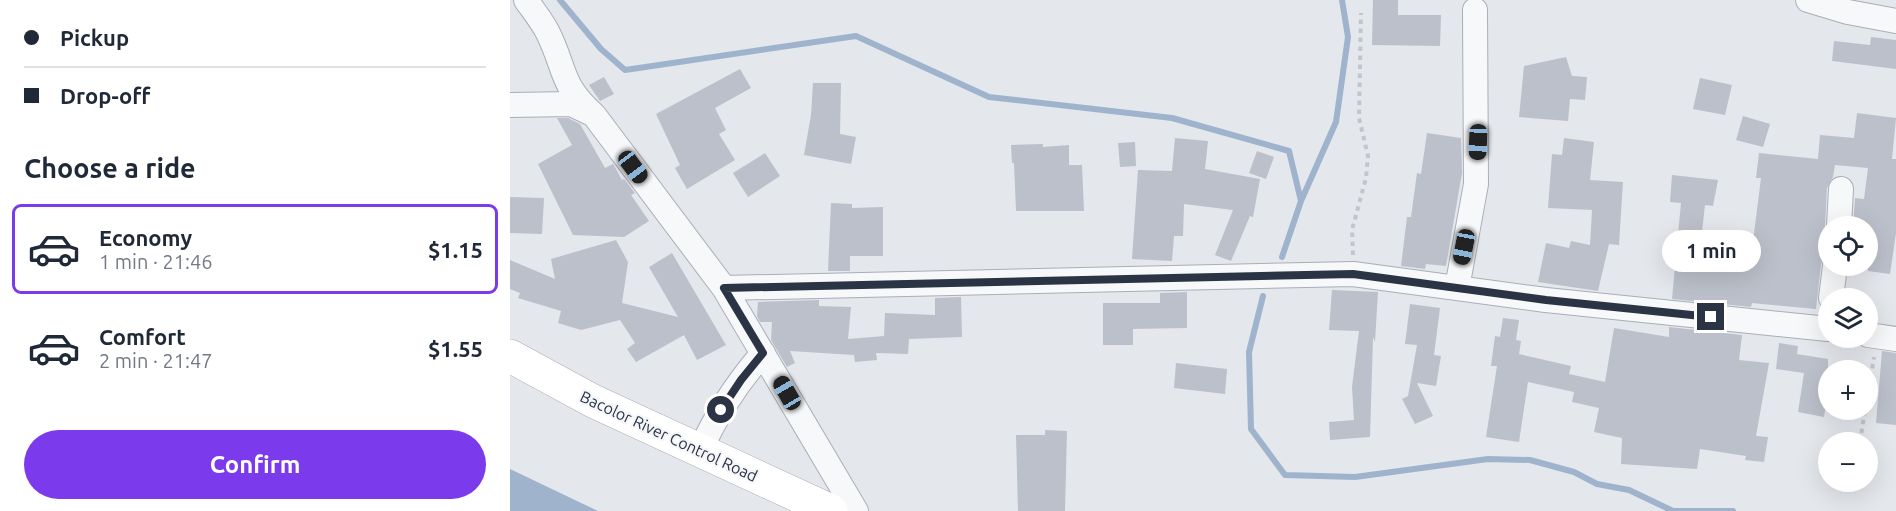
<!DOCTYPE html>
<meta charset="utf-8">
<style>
:root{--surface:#fff;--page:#f2f2f3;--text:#1f2937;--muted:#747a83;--line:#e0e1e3;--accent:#7c3aed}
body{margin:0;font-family:Ubuntu,sans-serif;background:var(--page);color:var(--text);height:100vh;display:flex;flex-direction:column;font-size:22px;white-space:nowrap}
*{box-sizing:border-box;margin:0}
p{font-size:20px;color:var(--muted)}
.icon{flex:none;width:33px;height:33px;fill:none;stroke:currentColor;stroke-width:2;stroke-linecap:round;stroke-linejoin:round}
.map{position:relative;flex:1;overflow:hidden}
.drawer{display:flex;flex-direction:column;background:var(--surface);width:510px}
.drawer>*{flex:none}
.top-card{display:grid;align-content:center;height:132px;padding:0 24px;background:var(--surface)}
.fabs{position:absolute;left:1308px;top:216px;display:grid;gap:12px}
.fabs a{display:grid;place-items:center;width:60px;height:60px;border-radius:50%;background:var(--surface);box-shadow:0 6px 24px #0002;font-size:30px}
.end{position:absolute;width:27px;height:27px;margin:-14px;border:8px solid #2b3445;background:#fff;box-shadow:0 0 0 3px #fff}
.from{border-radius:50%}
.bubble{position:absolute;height:42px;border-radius:21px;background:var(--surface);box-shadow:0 6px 24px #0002;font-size:20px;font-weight:700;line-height:42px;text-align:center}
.car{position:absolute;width:18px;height:36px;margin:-18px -9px;border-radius:8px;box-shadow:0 0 4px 2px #0007;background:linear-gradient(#222 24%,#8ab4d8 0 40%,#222 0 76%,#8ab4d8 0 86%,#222 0)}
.top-card b{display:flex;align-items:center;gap:21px;height:57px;font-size:22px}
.top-card b+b{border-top:2px solid var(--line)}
.top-card i{width:15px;height:15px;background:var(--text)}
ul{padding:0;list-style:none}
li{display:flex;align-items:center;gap:18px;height:90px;margin:0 12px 9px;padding:0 12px;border:3px solid transparent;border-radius:9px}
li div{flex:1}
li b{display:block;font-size:22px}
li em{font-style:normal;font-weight:700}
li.current{border-color:var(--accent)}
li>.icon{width:54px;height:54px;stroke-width:1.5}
h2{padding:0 24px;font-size:27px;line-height:72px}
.button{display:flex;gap:12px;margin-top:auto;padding:12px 24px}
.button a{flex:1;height:69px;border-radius:36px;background:var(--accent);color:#fff;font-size:24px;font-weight:700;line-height:69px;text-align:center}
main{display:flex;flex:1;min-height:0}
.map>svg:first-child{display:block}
.water{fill:#9fb4cc}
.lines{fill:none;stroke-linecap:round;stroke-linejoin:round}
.stream{stroke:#9fb4cc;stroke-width:6}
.building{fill:#bbc0ca}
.street-casing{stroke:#a9aeb7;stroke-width:26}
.secondary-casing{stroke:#a9aeb7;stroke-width:34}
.path{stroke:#c2c5cb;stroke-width:4;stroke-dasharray:4.5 4.5;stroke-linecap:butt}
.street{stroke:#f7f8fa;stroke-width:24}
.secondary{stroke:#fff;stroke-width:33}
.route{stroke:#2b3445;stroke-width:8}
.labels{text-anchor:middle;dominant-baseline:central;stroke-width:4.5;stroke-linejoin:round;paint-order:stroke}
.street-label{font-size:16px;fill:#2b3445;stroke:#f4f6f9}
</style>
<main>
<section class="drawer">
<div class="top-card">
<b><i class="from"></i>Pickup</b>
<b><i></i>Drop-off</b>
</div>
<h2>Choose a ride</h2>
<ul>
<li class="current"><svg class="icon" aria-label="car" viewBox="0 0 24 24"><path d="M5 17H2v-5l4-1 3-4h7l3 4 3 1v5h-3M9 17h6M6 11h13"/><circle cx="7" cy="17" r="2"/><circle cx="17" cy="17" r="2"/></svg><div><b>Economy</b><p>1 min · 21:46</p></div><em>$1.15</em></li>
<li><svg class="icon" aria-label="car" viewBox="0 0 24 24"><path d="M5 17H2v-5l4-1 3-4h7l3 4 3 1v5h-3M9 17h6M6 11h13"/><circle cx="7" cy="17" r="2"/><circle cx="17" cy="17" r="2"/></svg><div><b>Comfort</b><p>2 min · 21:47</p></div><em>$1.55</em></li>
</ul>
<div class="button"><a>Confirm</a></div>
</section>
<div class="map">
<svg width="1386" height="511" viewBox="0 0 1386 511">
<rect width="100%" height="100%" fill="#e4e7ec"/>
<!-- water -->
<path class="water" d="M0 469 88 511H0Z"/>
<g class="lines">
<!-- stream -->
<path class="stream" d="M50 0 91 49 115 70 346 36 479 97 662 118 779 151 791 201 772 257
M791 201 826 122 838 37 832 0
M753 296 739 352 741 429 775 475 845 477 978 459 1020 460 1064 472 1087 484 1119 490 1163 511H1223"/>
</g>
<!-- building -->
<path class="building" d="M863 0H888V15H931L930 46 862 45Z
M1361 37 1386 40V69L1322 61 1324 41 1360 45Z
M1056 57 1062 76 1077 77 1075 100 1060 99 1058 121 1009 117 1014 66Z
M230 69 241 88 205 108 216 130 209 134 225 160 177 189 165 168 170 165 146 114Z
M94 77 104 94 90 101 79 85Z
M1190 78 1222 85 1215 115 1183 109Z
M303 83H331L330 134 346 137 341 164 294 155 301 115Z
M1347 113 1386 118 1382 159H1386V233L1380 274 1358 271V226H1343L1345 198 1354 199 1358 168 1325 165 1323 177 1317 188 1315 225 1318 235V254L1311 264 1306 309 1242 303 1241 307 1162 299 1171 203 1160 202 1162 175 1208 180 1203 206 1195 205 1189 259 1240 265 1251 178H1246L1249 153 1308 159 1310 135 1344 138Z
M1233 116 1260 124 1253 147 1226 140Z
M47 118H58L70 124 95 168 103 164 112 180 114 179 125 193 121 195 139 221 114 237 63 235 28 164 62 145Z
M917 133 951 138 952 173 936 266 916 264 915 269 891 266 897 217H901L907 173 911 174Z
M665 138 698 141 695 169 750 179 743 217 740 216 721 261 705 255 723 210 674 204 673 236H664L662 261 622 259 628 170 662 171Z
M1054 138 1084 142 1080 180 1113 182 1109 245 1099 244 1088 291 1028 282 1036 243 1059 248 1061 241 1080 245 1082 210 1038 208 1042 154 1052 155Z
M625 142 626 166 610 167 608 143Z
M533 144V147L559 145V165H572L574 211H506L504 163H502L501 145Z
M747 151 764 157 756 179 739 173Z
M255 153 270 176 238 197 223 173Z
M0 197 34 198 32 234 0 233Z
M321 203 342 204V208L373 207V256H340V271H318Z
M106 240 118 262 112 303 168 317 139 267 162 253 216 345 187 360 174 335 126 362 117 349 125 343 110 320 71 330 48 323 51 311 8 298 10 293 0 289V260L45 279 41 259Z
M822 290 868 292 865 342 863 337 860 437 820 440 819 422 844 420 842 387 849 331 819 330Z
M677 292V328L623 329V345H593V303H650V293Z
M451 297 452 337 399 339 398 354 366 353 367 360 345 362 344 355 280 351 285 363 277 367 261 340 262 322H250L247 316 248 302 309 300V306L341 307 338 339 374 336 375 313 425 315V298Z
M900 304 930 308 924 355 931 356 926 386 907 383 923 416 905 424 892 399 898 396 907 345 895 344Z
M993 318 1009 320 1006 340 1011 341 1009 354 1061 366 1059 374 1095 382 1104 328 1159 337V327L1232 335 1229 360 1259 363 1246 436 1258 437 1254 462 1235 460 1236 456 1190 449 1187 469 1111 464 1112 438 1084 432 1089 408 1062 402 1064 392 1018 382 1009 442 976 437 987 366H981L985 336 990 337Z
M1269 343 1288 346 1287 354 1318 359V389L1314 417 1288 412 1294 373 1266 369Z
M1372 351 1386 353V425L1366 423Z
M666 363 717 369 715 394 664 388Z
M535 430 557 431 555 511H508L506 435H535Z"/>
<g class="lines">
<defs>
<path id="street" d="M16 0C23 10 31 20 37 31 56 68 49 84 84 115L214 288 346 511
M1298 0 1338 12 1386 21
M0 105 61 104 80 113
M1329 226 1331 189
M214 288 843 274 1036 300 1318 329
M947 288 966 184 965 10
M1321 298 1325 266
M1358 335 1386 339
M190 451C206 415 227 383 253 353"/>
<path id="secondary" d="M0 356 83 401 321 511"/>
</defs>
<!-- street casing -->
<use href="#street" class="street-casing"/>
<!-- secondary casing -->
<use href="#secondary" class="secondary-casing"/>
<!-- path -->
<path class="path" d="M843 255 842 230 856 178 858 156 849 118 851 13
M1358 395 1364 357
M1350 442 1355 410
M1345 488V482"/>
<!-- street -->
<use href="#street" class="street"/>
<!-- secondary -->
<use href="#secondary" class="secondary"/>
</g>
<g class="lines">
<!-- route -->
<path class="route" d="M211 410 231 380 253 353 214 288 843 274 1036 300 1201 317"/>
</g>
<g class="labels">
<!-- street labels -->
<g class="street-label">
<text transform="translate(159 436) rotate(25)">Bacolor River Control Road</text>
</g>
</g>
</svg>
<div class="fabs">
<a><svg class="icon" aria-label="locate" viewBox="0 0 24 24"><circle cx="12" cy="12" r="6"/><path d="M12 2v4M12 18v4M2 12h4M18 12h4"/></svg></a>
<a><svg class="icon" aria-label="layers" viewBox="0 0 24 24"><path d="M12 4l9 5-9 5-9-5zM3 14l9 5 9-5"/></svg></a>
<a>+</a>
<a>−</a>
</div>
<i class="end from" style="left:211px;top:410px"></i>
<i class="end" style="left:1201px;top:317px"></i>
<div class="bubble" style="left:1152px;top:230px;width:99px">1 min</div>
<i class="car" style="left:968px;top:142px;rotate:182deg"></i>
<i class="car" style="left:123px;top:167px;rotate:143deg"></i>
<i class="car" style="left:954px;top:247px;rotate:191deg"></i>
<i class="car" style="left:277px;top:393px;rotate:330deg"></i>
</div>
</main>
